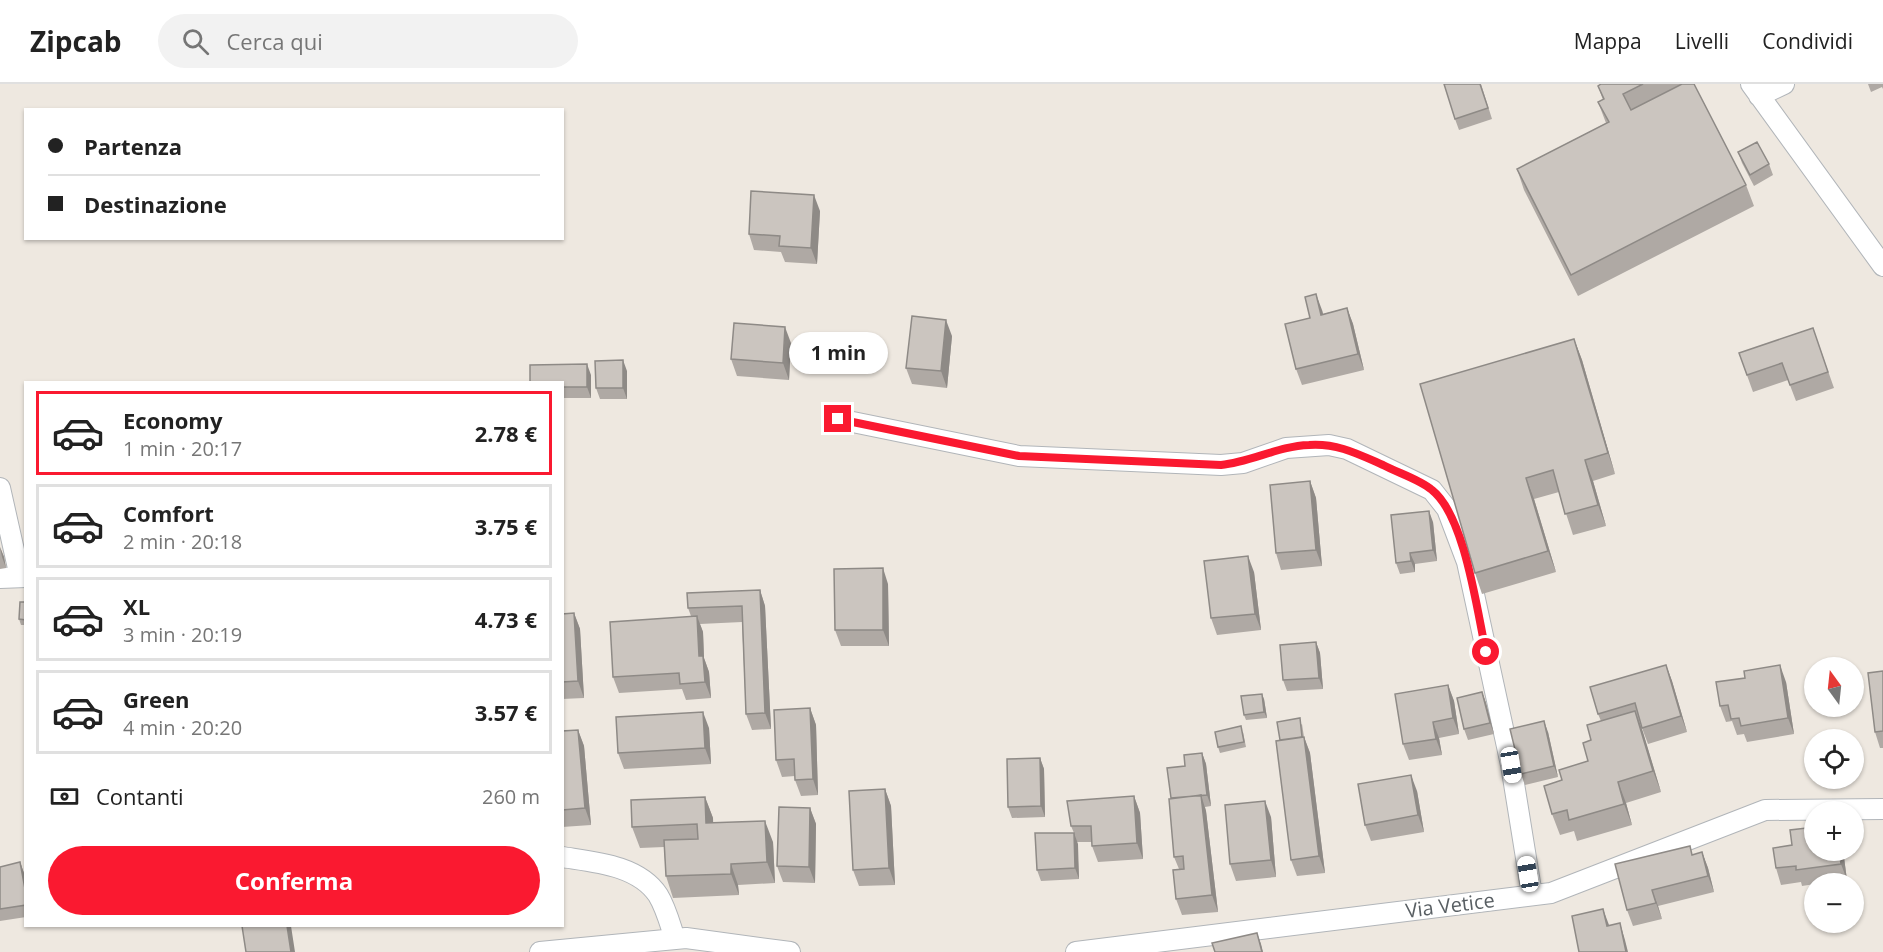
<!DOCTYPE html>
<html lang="it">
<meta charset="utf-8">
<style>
:root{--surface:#fff;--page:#f2f2f2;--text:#222;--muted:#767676;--line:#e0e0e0;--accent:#fa1930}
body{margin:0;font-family:"Open Sans",sans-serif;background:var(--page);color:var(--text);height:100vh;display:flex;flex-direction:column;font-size:22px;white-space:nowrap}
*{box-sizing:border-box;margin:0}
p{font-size:20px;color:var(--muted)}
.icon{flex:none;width:33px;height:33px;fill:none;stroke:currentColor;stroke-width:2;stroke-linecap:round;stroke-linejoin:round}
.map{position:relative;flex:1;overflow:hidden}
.details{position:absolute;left:24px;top:297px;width:540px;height:546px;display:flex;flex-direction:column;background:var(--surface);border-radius:0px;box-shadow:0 2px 4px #0004}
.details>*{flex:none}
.guide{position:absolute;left:24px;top:24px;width:540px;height:132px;border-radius:0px;box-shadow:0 2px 4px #0004;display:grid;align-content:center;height:132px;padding:0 24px;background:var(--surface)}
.needle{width:39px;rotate:345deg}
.controls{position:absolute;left:1804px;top:573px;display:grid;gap:12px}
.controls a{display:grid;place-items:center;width:60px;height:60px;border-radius:50%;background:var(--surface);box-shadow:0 2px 4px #0004;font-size:30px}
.end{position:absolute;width:27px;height:27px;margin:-14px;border:8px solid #fa1930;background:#fff;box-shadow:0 0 0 3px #fff}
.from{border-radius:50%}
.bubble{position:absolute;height:42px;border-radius:21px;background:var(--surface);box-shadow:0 2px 4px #0004;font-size:20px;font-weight:700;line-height:42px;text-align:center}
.car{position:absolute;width:18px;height:36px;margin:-18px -9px;border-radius:8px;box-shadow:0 0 4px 2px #0007;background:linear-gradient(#fff 24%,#345 0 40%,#fff 0 76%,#345 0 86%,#fff 0)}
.guide b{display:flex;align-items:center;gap:21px;height:57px;font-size:22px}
.guide b+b{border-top:2px solid var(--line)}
.guide i{width:15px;height:15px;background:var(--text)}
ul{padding:10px 0 0;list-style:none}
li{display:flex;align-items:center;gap:18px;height:84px;margin:0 12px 9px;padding:0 12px;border:3px solid var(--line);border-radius:0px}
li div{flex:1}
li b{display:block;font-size:22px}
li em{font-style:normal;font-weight:700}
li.current{border-color:var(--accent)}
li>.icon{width:54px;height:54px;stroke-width:1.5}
.pay{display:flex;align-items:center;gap:15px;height:66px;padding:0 24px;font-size:22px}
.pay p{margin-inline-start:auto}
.cta{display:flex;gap:12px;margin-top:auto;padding:12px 24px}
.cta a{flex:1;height:69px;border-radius:36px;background:var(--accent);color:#fff;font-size:24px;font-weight:700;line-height:69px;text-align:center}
header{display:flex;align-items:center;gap:36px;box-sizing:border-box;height:84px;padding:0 30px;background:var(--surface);border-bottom:2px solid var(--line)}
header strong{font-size:28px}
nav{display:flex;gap:33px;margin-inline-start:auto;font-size:21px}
.search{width:420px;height:54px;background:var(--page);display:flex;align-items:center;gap:15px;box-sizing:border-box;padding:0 21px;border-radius:33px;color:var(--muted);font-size:22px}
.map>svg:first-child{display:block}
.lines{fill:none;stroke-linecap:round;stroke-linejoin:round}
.minor-casing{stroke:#b1b5b9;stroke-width:22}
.minor{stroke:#fff;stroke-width:20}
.wall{fill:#afa9a4}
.shaded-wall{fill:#8e8a86}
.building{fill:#cbc5bf;stroke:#8e8a86;stroke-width:1.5}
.route{stroke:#fa1930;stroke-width:8}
.labels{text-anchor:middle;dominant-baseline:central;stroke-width:5;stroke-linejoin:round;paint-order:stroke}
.street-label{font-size:20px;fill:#595f63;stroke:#fff}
</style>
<header>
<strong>Zipcab</strong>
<div class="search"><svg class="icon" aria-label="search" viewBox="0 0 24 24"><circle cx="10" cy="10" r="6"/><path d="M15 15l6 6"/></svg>Cerca qui</div>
<nav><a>Mappa</a><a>Livelli</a><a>Condividi</a></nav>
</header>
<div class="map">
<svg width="1883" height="868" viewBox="0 0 1883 868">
<rect width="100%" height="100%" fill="#eee8e0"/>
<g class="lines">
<defs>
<path id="minor" d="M1751 0 1883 182
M1759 12 1784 0
M838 335 1019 372 1221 381 1243 379 1286 364 1329 361 1347 365 1432 406 1447 425 1467 478 1511 681 1532 811
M0 404 20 493
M0 494 26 493
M562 773C594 778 638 781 658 811 666 824 670 840 675 855
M540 868 686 854 790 868
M1076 868 1551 809 1765 726 1883 725"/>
</defs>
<!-- minor casing -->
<use href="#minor" class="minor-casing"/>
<!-- minor -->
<use href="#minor" class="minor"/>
</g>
<!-- wall -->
<path class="wall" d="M1481 0 1492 35 1459 46 1455 35Z
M1601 0H1694L1746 101 1754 122 1578 212 1524 106 1517 85 1606 39 1598 18 1603 16 1598 2Z
M1868 0H1883V5L1882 3 1871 8Z
M1738 68 1769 80 1773 91 1754 102 1742 79Z
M820 127 817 180 785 178 781 168 754 166 749 150Z
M1347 224 1353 240 1364 286 1302 301 1296 285 1310 234 1322 226 1323 230Z
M1813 244 1834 304 1796 317 1788 296 1753 308 1739 269Z
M952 252 947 304 912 300 906 284Z
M1574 255 1582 276 1615 390 1593 397 1606 442 1573 451 1559 408 1534 415 1556 488 1482 510 1475 489Z
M791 259 789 296 737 292 731 275Z
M627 287V315H600L596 304Z
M591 291V314H562V298Z
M1310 397 1316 414 1322 482 1281 486 1276 469Z
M1433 438 1437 477 1415 480V488L1400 490 1396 479Z
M0 463 4 473 6 484 0 485Z
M1254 488 1261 546 1217 551 1211 534Z
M888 500 889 562H841L835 546Z
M760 506 765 522 771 645 752 646 746 630 742 538 700 540 703 548 704 574 709 588 711 614 686 616 682 605 619 609 613 593 691 532 688 524Z
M26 518V541H21L19 535Z
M574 529 580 545 584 614 562 615V530Z
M1316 558 1320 569 1323 605 1287 607 1283 596Z
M1666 581 1672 597 1687 648 1648 660 1639 636 1661 708 1626 719 1632 741 1577 757 1574 747 1560 751 1552 730 1562 696 1588 677 1591 656 1601 637 1598 630Z
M1883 587V664H1880L1875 648Z
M1786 598 1794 650 1747 658 1744 650 1737 651 1732 637 1726 638 1720 622Z
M1448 601 1454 617 1459 650 1439 654 1442 671 1409 676 1403 660Z
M1482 608 1486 619 1494 650 1468 656 1464 645Z
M1264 615 1267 634 1246 636 1244 631Z
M810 624 816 641 818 711 801 712 795 696V692L782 693 776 676Z
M1302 640 1304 653 1310 669 1325 789 1297 792 1291 776 1280 656Z
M709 644 711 680 624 685 618 669Z
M578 646 584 662 591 741 562 743V647Z
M1243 648 1246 663 1220 669 1218 663Z
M1548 648 1558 693 1525 701 1521 690Z
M1202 669 1206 680 1211 722 1205 723 1206 727 1218 828 1182 831 1176 815 1179 785 1174 773 1171 714Z
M1040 674 1044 685 1045 733 1012 734 1008 723Z
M885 705 891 722 895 801 859 802 853 786Z
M1417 707 1424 748 1371 757 1365 741Z
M1134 712 1140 729 1143 775 1098 778 1092 762V758H1077L1079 795 1041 797 1037 786 1074 749 1071 742Z
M705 713 713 734V739L773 758 775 799 738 801 739 811 673 814 666 792 664 763 640 764 632 743Z
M810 724 816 740 815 799 783 798 777 782Z
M1271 733 1276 793 1236 797 1230 780Z
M1815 766H1843L1847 796 1815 800 1802 802 1801 798 1781 801 1776 784Z
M1702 768 1708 784 1714 808 1658 822 1662 835 1633 842 1627 826 1693 771Z
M20 778 24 789 26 798V833L0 837V783Z"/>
<!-- shaded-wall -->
<path class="shaded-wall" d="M814 111 820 127 817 180 811 164Z
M1316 210 1322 226 1327 247 1321 231Z
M1347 224 1353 240 1364 286 1358 270Z
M946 236 952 252 947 304 941 287Z
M785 243 791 259 789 296 783 279Z
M1574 255 1582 276 1615 390 1608 369Z
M623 276 627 287V315L623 304Z
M587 280 591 291V314L587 303Z
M1585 376 1593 397 1606 442 1598 421Z
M1526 394 1534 415 1556 488 1548 467Z
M1310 397 1316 414 1322 482 1316 466Z
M1429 427 1433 438 1437 477 1433 466Z
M0 463 4 473 6 484 2 473Z
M1410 469 1415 480V488L1411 477Z
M1248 472 1254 488 1261 546 1255 530Z
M883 484 888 500 889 562 883 546Z
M760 506 765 522 771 645 765 629Z
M574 529 580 545 584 614 578 597Z
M697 532 703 548 704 574 709 588 711 614 705 598 699 572Z
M1316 558 1320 569 1323 605 1319 594Z
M1666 581 1672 597 1687 648 1681 632Z
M1780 581 1786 598 1794 650 1788 634Z
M1448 601 1454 617 1459 650 1453 634Z
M1482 608 1486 619 1494 650 1490 639Z
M1262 610 1264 615 1267 634 1264 628Z
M810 624 816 641 818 711 813 695Z
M1635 627 1643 648 1661 708 1653 687Z
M703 628 709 644 711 680 705 664Z
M1544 637 1548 648 1558 693 1554 682Z
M1433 638 1439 654 1442 671 1436 655Z
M578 646 584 662 591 741 585 724Z
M1304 653 1310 669 1325 789 1319 772Z
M1202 669 1206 680 1211 722 1207 711Z
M1040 674 1044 685 1045 733 1041 722Z
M1411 691 1417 707 1424 748 1418 731Z
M1618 698 1626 719 1632 741 1624 720Z
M885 705 891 722 895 801 889 784Z
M1201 711 1206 727 1218 828 1212 811Z
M1134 712 1140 729 1143 775 1137 759Z
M705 713 713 734 714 760 706 739Z
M1265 717 1271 733 1276 793 1271 776Z
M810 724 816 740 815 799 809 783Z
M765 737 773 758 775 799 767 778Z
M1074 749 1078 760 1079 795 1075 784Z
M1839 766H1843L1847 796 1841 780Z
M1702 768 1708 784 1714 808 1708 792Z
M20 778 24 789 26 798V810Z
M731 780 738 801 739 811 731 790Z
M1652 806 1658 822 1662 835 1656 819Z
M1603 825 1609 841 1613 858 1607 842Z
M1620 839 1625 856 1628 868H1626Z
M287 842H291L295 868H291Z
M1257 849 1261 860 1263 868H1262Z"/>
<!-- building -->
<path class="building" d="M1444 0H1480L1488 24 1455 35Z
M1601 0H1643L1623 10 1631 26 1682 0H1694L1746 101 1571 191 1517 85 1609 38 1598 18 1604 15 1598 2Z
M1757 58 1769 80 1750 91 1738 68Z
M751 107 814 111 811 164 779 162 780 152 749 150Z
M1316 210 1321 231 1347 224 1358 270 1296 285 1285 240 1310 234 1305 213Z
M912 232 946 236 941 287 906 284Z
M734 239 785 243 783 279 731 275Z
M1813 244 1828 288 1790 301 1782 279 1747 291 1739 269Z
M1574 255 1608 369 1585 376 1598 421 1565 430 1553 386 1526 394 1548 467 1475 489 1420 300Z
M623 276V304H596L595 277Z
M587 280V303H562V298H530V281Z
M1310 397 1316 466 1276 469 1270 401Z
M1429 427 1433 466 1410 469 1411 477 1396 479 1391 431Z
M1248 472 1255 530 1211 534 1204 477Z
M883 484V546H835L834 485Z
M760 506 765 629 746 630 742 522 688 524 687 509Z
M20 518H26V536L19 535Z
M574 529 578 597 562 598V530Z
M697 532 699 572H703L705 598 680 600 679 589 613 593 610 538Z
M1316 558 1319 594 1283 596 1280 561Z
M1666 581 1681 632 1642 644 1635 619 1598 630 1590 603Z
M1780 581 1788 634 1741 642 1739 634 1731 635 1728 621 1720 622 1716 598 1745 594 1744 587Z
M1883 587V647L1875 648 1868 589Z
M1448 601 1453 634 1433 638 1436 655 1403 660 1395 610Z
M1482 608 1490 639 1464 645 1457 614Z
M1262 610 1264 628 1244 631 1241 612Z
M810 624 813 695 795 696 794 675 776 676 774 626Z
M1635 627 1653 687 1618 698 1624 720 1569 736 1567 726 1552 730 1544 702 1562 696 1559 686 1588 677 1583 659 1591 656 1587 641Z
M703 628 705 664 618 669 616 633Z
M1300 634 1302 653 1280 656 1277 638Z
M1544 637 1554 682 1521 690 1510 645Z
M1241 642 1244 658 1218 663 1215 648Z
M578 646 585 724 562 726V647Z
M1304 653 1319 772 1291 776 1276 657Z
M1202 669 1207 711 1171 714 1167 684 1185 682 1184 671Z
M1040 674 1041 722 1008 723 1007 675Z
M1411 691 1418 731 1365 741 1358 700Z
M885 705 889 784 853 786 849 707Z
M1201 711 1212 811 1176 815 1173 786 1184 785 1183 772 1174 773 1169 715Z
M1134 712 1137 759 1092 762 1091 742H1071L1067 717Z
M705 713 706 739 765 737 767 778 731 780V790L666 792 664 756 698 755 697 740 632 743 631 716Z
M1265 717 1271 776 1230 780 1225 721Z
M779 723 810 724 809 783 777 782Z
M1815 743V766H1839L1841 780 1796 786V782L1776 784 1773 764 1792 761 1790 746Z
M1035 749H1074L1075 784 1037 786Z
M1690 762 1692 771 1702 768 1708 792 1652 806 1656 819 1627 826 1615 780Z
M20 778 26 810V821L0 825V783Z
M1603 825 1607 842 1620 839 1626 868H1579L1572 832Z
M242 842H287L291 868H246Z
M1257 849 1262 868H1215L1212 859Z"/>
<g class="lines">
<!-- route -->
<path class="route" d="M838 335 1019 372 1221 381C1251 378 1279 362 1309 361 1337 359 1358 370 1383 381 1398 389 1419 395 1432 406 1465 432 1477 527 1486 568"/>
</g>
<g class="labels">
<!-- street labels -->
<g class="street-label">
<text transform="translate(1450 821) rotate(-7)">Via Vetice</text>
</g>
</g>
</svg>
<div class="controls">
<a><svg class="needle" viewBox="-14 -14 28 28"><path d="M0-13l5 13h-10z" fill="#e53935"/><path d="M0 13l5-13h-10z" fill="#767676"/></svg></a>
<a><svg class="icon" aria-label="locate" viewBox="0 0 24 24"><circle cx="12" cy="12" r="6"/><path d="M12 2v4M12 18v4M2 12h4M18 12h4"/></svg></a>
<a>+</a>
<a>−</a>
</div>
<i class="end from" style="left:1486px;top:568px"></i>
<i class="end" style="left:838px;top:335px"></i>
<div class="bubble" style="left:789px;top:248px;width:99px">1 min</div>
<i class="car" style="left:1511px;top:681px;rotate:171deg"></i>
<i class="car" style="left:1528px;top:790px;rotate:351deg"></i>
<div class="guide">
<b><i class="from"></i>Partenza</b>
<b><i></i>Destinazione</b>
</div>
<section class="details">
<ul>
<li class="current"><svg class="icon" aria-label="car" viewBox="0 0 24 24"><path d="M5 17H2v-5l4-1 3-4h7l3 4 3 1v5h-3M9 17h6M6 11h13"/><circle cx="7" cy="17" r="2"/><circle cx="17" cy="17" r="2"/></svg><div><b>Economy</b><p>1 min · 20:17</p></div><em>2.78 €</em></li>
<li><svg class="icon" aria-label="car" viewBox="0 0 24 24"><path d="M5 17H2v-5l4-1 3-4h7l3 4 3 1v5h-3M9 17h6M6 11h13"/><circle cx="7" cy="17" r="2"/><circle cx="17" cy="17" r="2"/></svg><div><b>Comfort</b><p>2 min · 20:18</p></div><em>3.75 €</em></li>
<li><svg class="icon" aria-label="car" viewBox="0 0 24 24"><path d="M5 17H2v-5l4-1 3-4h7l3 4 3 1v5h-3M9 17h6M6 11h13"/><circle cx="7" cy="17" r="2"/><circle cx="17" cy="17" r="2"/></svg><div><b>XL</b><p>3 min · 20:19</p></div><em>4.73 €</em></li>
<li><svg class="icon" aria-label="car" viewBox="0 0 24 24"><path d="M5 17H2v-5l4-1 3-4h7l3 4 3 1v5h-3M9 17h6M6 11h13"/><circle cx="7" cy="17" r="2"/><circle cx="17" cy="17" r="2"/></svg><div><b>Green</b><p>4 min · 20:20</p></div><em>3.57 €</em></li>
</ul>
<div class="pay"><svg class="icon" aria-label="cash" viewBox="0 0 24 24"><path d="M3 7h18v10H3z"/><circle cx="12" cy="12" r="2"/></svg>Contanti<p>260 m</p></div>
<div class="cta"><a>Conferma</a></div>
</section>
</div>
